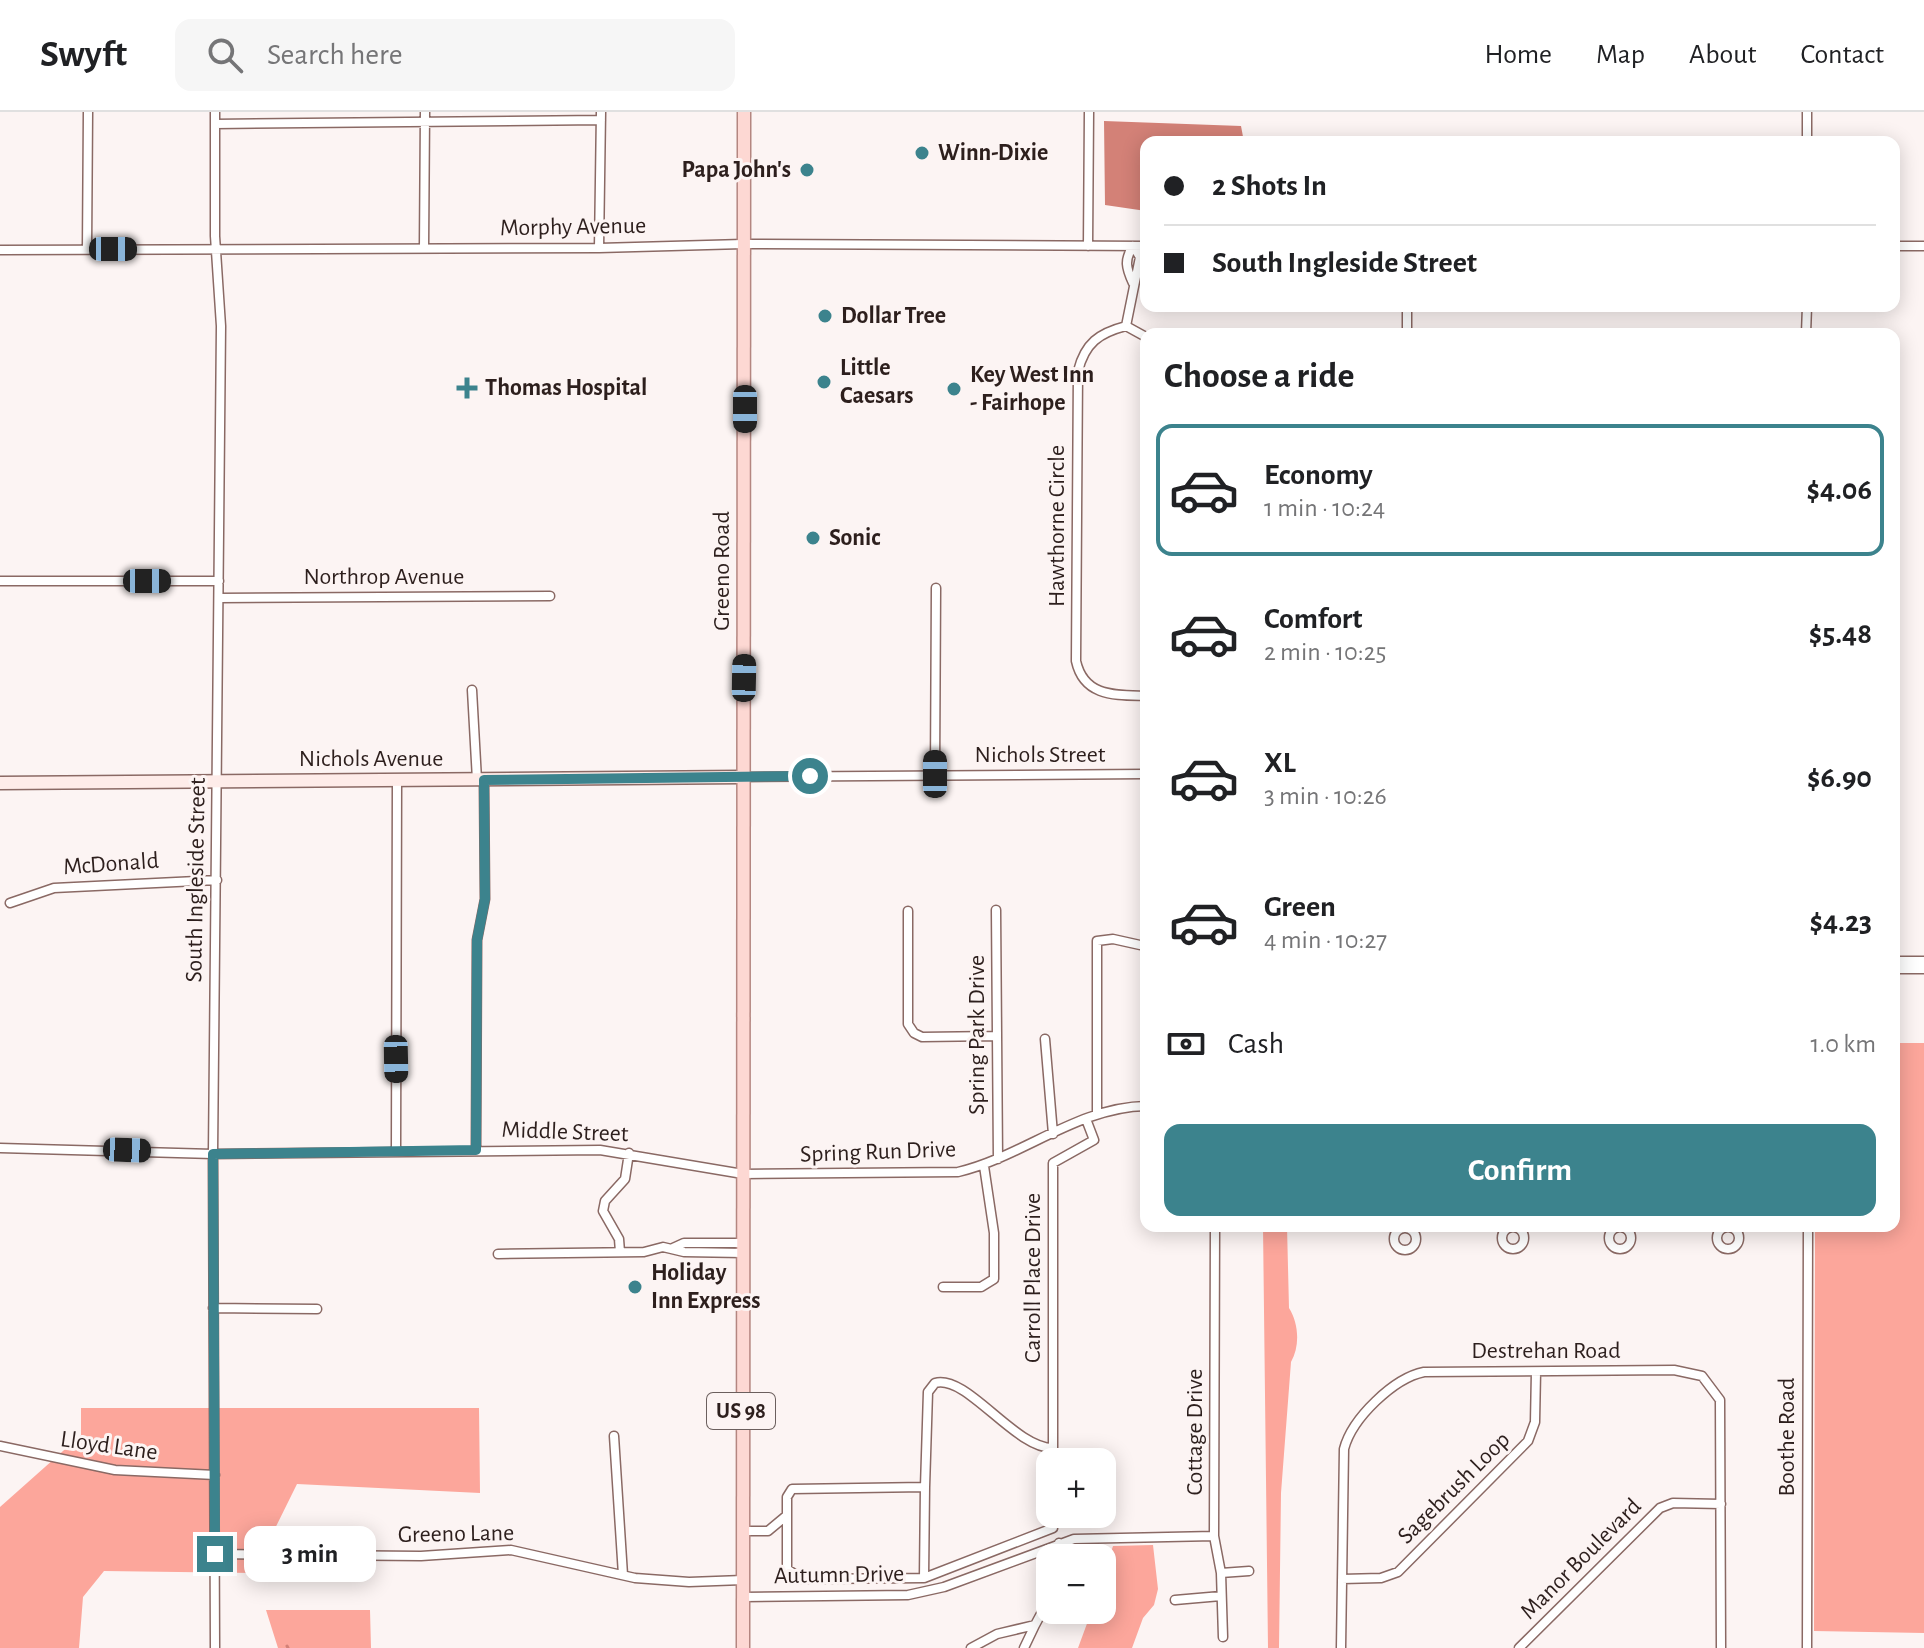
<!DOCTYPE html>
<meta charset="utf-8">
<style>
:root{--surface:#fff;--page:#f6f6f6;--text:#202124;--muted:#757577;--line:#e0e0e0;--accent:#3c838d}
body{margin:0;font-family:"Alegreya Sans",sans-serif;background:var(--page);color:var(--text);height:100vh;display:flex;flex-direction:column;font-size:30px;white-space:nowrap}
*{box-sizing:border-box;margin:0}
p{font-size:26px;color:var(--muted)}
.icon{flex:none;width:44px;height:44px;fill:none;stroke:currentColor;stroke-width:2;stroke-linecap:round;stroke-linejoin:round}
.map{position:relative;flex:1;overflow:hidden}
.drawer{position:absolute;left:1140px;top:216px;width:760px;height:904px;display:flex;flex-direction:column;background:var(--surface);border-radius:16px;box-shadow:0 4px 20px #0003}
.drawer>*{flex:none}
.hud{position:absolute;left:1140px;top:24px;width:760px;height:176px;border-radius:16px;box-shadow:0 4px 20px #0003;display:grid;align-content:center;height:176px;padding:0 24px;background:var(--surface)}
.buttons{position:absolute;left:1036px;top:1336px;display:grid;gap:16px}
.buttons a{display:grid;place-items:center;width:80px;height:80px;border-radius:16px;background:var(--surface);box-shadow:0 4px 20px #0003;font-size:40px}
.end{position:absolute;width:36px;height:36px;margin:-18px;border:10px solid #3c838d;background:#fff;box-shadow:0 0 0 4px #fff}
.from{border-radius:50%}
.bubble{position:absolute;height:56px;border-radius:16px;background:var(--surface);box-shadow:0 4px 20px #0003;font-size:26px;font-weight:700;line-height:56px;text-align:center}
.car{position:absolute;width:24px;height:48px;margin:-24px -12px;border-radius:10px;box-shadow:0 0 6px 2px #0007;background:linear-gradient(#222 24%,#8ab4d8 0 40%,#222 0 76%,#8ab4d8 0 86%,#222 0)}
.hud b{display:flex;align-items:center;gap:28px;height:76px;font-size:30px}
.hud b+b{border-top:2px solid var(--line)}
.hud i{width:20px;height:20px;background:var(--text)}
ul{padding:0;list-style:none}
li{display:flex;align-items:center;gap:24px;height:132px;margin:0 16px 12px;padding:0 8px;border:4px solid transparent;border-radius:16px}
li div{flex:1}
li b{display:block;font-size:30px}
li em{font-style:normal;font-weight:700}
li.current{border-color:var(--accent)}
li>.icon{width:72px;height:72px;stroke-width:1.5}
h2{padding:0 24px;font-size:36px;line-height:96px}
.pay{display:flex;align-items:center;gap:20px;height:88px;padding:0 24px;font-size:30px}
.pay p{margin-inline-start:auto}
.cta{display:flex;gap:16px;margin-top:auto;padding:16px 24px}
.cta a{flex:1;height:92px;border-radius:16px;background:var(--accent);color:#fff;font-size:32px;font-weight:700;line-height:92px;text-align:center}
header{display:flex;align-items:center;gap:48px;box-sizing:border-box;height:112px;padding:0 40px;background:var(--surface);border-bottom:2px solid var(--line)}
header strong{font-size:38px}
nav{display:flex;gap:44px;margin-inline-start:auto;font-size:28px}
.search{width:560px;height:72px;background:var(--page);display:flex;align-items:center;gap:20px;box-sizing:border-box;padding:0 28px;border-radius:16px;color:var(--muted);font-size:30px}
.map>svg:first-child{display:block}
.forest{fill:#fca69b}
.water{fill:#d38177}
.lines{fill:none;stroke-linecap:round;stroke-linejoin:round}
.stream{stroke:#d38177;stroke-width:3}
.street-casing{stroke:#8a6964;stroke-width:11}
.secondary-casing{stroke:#8a6964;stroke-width:15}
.primary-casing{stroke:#b48680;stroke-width:15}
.street{stroke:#fff;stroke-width:8}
.secondary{stroke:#feece9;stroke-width:12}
.primary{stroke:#fdd8d3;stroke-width:12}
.route{stroke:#3c838d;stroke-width:10}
.poi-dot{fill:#3c838d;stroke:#fcf4f3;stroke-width:3}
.labels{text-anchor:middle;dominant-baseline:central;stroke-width:6;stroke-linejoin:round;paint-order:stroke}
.shield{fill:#fcf4f3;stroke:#6b5f5d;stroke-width:2}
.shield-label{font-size:22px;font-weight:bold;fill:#2d1f1d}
.poi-label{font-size:24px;font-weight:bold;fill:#2d1f1d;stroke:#fcf4f3;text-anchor:start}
.street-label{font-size:24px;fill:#2d1f1d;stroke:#fcf4f3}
</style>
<header>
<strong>Swyft</strong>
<div class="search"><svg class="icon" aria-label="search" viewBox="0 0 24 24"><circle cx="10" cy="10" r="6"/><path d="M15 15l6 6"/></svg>Search here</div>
<nav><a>Home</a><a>Map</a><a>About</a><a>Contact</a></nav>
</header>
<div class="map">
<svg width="1924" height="1536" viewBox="0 0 1924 1536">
<rect width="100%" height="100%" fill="#fcf4f3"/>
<!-- forest -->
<path class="forest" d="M1894 931H1924V1521L1814 1519 1815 1114H1894Z
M1263 1114H1287L1289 1196C1299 1212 1300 1234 1291 1250L1281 1381 1279 1536H1268Z
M81 1296H479L480 1381 297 1372 253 1461 104 1459 83 1485 79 1536H0V1395L81 1323Z
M1153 1433 1158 1477 1154 1493 1143 1506 1132 1536H1078L1092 1498H1102V1467L1113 1434Z
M266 1498H370L371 1536H278Z"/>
<!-- water -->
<path class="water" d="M1104 9 1241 14 1244 30H1146V99L1105 93Z"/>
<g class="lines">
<!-- stream -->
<path class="stream" d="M287 1534 288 1536"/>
<defs>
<path id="street" d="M215 12 601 8
M1807 30V0
M1088 134 1089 0
M1894 134H1924
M424 136 425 0
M599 136 601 0
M87 137 88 0
M0 138 599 136 743 132 1146 134
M1133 171C1126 156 1124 148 1133 134L1140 145 1126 214C1099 221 1085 231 1078 259L1076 549C1084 585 1115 583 1146 584
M1126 214 1146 225
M1407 222V194
M1806 222 1807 194
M0 469H219
M219 486 550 484
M472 578 477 668
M935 662 936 476
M742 665 1146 662
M10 791 54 776 217 768
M996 798 998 1047
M908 799V912L914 921 922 925 995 924
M1894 849H1924
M1894 857H1924
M1045 927 1053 1022
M1097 1002V829L1113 827 1140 833
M0 1036 213 1042 600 1038 743 1062 958 1060C1022 1045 1078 995 1146 994
M476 1038 477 828 485 787 484 668
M396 1039 397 669
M1215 1114 1214 1424 1221 1461 1223 1525
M1502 1126a11 11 0 1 1 22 0a11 11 0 1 1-22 0Z
M1609 1126a11 11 0 1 1 22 0a11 11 0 1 1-22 0Z
M1717 1126a11 11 0 1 1 22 0a11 11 0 1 1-22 0Z
M1394 1127a11 11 0 1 1 22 0a11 11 0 1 1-22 0Z
M673 1136 684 1131H743
M620 1140 619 1127 603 1099 605 1089 625 1067 629 1041
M498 1142 644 1140 663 1135 684 1140 743 1141
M943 1175H981L994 1167V1121L984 1054
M213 1196 317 1197
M614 1324 623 1463
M0 1334 115 1358 215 1363
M1053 1336C1014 1336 967 1262 935 1271L928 1280 925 1375 792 1377 787 1385V1457L802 1467 924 1466 1053 1416V1402
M1053 1350V1051L1094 1028 1086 1007
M743 1419H768L786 1404
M1059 1431 1061 1446
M215 1442 421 1444 511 1438 635 1466 689 1470 743 1468
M1221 1461 1249 1459
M924 1466 925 1375
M1342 1467 1381 1466 1398 1460 1528 1329 1535 1310 1536 1260
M743 1485 908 1483 944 1475 1074 1427 1214 1424
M1175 1488 1221 1484
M215 1536 213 1042 221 214 215 124V0
M971 1536 997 1522 1035 1513 1050 1485
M1024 1536 1035 1513
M1341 1536 1344 1337C1352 1306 1394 1266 1424 1260L1674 1258 1702 1264 1720 1288 1721 1536
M1519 1536 1660 1396 1673 1391 1721 1392
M1807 1536 1808 1114"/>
<path id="secondary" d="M0 671 742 665"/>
<path id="primary" d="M743 1536 744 0"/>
</defs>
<!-- street casing -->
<use href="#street" class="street-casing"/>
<!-- secondary casing -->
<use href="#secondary" class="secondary-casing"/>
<!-- primary casing -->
<use href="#primary" class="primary-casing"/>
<!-- street -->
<use href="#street" class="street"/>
<!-- secondary -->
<use href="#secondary" class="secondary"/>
<!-- primary -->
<use href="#primary" class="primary"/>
</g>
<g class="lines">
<!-- route -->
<path class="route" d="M215 1442 213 1042 476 1038 477 828 485 787 484 668 810 664"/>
</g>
<!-- markers -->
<g class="poi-dot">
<circle cx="922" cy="41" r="8"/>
<circle cx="807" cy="58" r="8"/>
<circle cx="825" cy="204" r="8"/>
<circle cx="824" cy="270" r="8"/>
<path d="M463 264h8v8h8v8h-8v8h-8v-8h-8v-8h8z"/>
<circle cx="954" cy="277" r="8"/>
<circle cx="813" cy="426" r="8"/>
<circle cx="635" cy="1175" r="8"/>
</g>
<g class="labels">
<!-- shield labels -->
<rect class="shield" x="707" y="1281" width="68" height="36" rx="6"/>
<g class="shield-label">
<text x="741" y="1299">US 98</text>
</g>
<!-- poi labels -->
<g class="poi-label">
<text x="938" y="41">Winn-Dixie</text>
<text x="791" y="58" text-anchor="end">Papa John's</text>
<text x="841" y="204">Dollar Tree</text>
<text x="840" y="256">Little<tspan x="840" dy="28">Caesars</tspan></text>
<text x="970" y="263">Key West Inn<tspan x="970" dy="28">- Fairhope</tspan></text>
<text x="485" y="276">Thomas Hospital</text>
<text x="829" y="426">Sonic</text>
<text x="651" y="1161">Holiday<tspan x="651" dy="28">Inn Express</tspan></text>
</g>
<!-- street labels -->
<g class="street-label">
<text transform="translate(573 115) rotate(-1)">Morphy Avenue</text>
<text transform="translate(1057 414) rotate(-90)">Hawthorne Circle</text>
<text transform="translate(722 459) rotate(-90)">Greeno Road</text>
<text x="384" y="465">Northrop Avenue</text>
<text x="1040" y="643">Nichols Street</text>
<text x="371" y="647">Nichols Avenue</text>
<text transform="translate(111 752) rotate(-4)">McDonald</text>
<text transform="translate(196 768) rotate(-89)">South Ingleside Street</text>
<text transform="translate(977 923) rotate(-90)">Spring Park Drive</text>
<text transform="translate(565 1020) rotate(2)">Middle Street</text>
<text transform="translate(878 1040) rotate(-2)">Spring Run Drive</text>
<text transform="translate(1033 1166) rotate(-90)">Carroll Place Drive</text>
<text x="1546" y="1239">Destrehan Road</text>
<text transform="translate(1195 1320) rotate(-90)">Cottage Drive</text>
<text transform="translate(1787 1325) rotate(-90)">Boothe Road</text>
<text transform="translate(109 1334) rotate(8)">Lloyd Lane</text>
<text transform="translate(1454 1376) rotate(-45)">Sagebrush Loop</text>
<text transform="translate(456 1422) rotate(-1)">Greeno Lane</text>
<text transform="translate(1581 1447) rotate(-45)">Manor Boulevard</text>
<text transform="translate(839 1463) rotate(-1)">Autumn Drive</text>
</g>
</g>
</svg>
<div class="buttons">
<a>+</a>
<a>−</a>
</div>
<i class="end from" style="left:810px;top:664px"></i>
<i class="end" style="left:215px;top:1442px"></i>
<div class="bubble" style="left:244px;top:1414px;width:132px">3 min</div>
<i class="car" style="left:113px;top:137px;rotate:90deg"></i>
<i class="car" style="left:745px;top:297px;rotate:180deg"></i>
<i class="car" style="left:147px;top:469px;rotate:90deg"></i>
<i class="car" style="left:744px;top:566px;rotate:1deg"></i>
<i class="car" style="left:935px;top:662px;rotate:0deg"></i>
<i class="car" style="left:396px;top:947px;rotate:179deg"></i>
<i class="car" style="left:127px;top:1038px;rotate:92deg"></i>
<div class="hud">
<b><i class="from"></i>2 Shots In</b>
<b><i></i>South Ingleside Street</b>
</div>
<section class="drawer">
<h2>Choose a ride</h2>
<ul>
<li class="current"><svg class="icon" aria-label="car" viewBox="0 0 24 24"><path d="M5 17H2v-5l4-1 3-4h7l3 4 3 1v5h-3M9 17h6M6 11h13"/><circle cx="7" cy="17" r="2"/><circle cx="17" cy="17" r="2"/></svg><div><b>Economy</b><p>1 min · 10:24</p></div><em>$4.06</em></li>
<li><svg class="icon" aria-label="car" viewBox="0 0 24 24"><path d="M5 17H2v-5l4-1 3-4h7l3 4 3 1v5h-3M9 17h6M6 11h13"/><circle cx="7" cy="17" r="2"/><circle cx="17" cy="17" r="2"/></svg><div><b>Comfort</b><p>2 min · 10:25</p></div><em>$5.48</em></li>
<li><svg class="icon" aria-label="car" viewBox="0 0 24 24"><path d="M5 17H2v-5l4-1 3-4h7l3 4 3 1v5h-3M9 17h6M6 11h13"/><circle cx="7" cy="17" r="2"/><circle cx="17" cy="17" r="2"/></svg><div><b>XL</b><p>3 min · 10:26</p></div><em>$6.90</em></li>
<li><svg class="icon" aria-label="car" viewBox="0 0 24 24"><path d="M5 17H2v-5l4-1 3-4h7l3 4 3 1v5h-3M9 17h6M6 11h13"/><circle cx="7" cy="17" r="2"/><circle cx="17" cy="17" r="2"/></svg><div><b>Green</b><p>4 min · 10:27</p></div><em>$4.23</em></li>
</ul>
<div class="pay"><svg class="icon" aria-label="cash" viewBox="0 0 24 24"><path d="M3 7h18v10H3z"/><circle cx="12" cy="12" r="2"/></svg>Cash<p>1.0 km</p></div>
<div class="cta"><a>Confirm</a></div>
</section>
</div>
